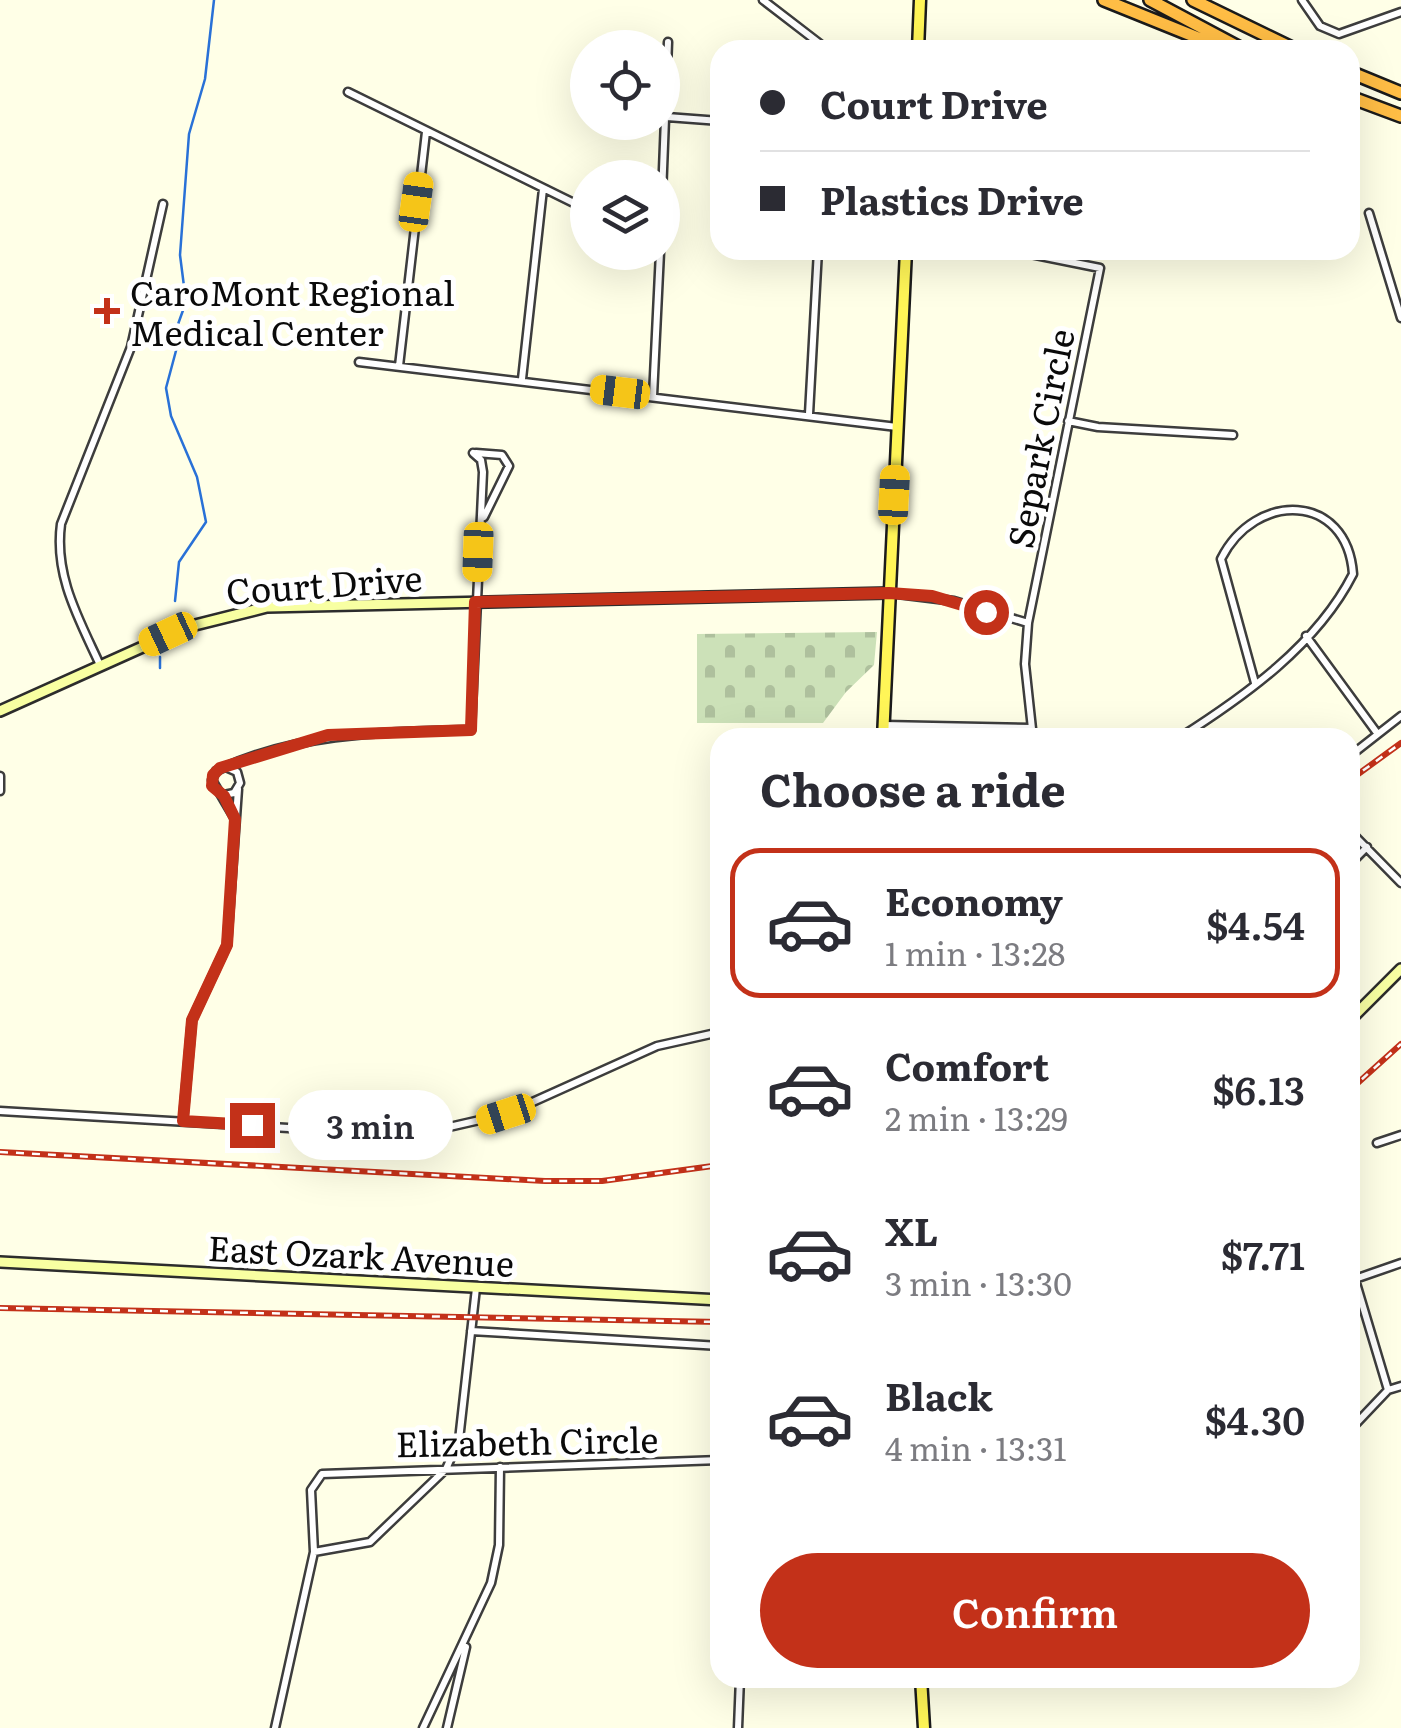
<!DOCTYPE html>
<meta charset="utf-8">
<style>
:root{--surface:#fff;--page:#f2f2f3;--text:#2b2b33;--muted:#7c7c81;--line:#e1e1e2;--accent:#c33119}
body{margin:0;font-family:Literata,serif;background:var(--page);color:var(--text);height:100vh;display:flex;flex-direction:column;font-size:38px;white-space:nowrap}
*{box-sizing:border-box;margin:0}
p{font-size:32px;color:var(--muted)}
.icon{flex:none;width:55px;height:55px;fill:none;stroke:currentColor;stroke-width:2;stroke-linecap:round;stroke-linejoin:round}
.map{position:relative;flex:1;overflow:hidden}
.sheet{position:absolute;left:710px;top:728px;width:650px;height:960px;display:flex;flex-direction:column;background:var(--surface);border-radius:30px;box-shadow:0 10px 40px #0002}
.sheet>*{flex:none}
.top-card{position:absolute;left:710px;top:40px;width:650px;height:220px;border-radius:30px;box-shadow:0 10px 40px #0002;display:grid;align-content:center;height:220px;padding:0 50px;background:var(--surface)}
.fabs{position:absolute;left:570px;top:30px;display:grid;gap:20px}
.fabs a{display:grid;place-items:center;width:110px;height:110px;border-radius:50%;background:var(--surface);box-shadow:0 10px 40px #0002;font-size:50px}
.end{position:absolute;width:45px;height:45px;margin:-22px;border:12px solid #c33119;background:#fff;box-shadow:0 0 0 5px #fff}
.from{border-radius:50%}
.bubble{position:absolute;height:70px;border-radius:35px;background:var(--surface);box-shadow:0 10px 40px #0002;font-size:32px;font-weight:600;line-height:70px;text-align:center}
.car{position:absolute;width:30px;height:60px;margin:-30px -15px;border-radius:12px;box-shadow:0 0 8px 2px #0007;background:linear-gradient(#f5c518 24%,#345 0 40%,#f5c518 0 76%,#345 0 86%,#f5c518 0)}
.top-card b{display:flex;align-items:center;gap:35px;height:95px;font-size:38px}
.top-card b+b{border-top:2px solid var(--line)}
.top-card i{width:25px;height:25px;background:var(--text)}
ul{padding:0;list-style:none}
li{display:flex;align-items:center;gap:30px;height:150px;margin:0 20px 15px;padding:0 30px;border:5px solid transparent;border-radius:30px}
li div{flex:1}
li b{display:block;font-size:38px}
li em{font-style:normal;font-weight:600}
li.current{border-color:var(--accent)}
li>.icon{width:90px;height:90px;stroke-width:1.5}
h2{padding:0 50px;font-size:45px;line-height:120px}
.primary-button{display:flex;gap:20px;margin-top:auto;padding:20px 50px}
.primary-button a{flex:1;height:115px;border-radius:60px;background:var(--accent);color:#fff;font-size:40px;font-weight:600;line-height:115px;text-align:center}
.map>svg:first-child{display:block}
.cemetery{fill:url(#cemetery-stones)}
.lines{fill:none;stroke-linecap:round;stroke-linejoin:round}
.stream{stroke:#2971d7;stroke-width:2.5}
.street-casing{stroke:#3d3d3d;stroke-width:11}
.secondary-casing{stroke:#2c2c2c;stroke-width:14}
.primary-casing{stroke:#1b1b1b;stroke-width:15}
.highway-casing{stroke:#1b1b1b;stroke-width:16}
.street{stroke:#fff;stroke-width:6}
.secondary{stroke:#f8ffa2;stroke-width:9}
.primary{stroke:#fff557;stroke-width:10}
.highway{stroke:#ffbd45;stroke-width:11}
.rail-casing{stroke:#c33119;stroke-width:6}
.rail{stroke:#fff;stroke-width:2.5;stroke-dasharray:8;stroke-linecap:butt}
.route{stroke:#c33119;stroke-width:12}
.poi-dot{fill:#c33119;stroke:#fff;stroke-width:4}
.labels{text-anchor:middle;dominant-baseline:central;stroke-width:10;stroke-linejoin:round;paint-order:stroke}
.poi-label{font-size:35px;fill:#0a0a0a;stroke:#fff;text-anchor:start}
.street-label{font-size:35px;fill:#0a0a0a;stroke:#fff}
</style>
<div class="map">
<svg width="1401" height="1728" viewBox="0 0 1401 1728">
<defs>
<pattern id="cemetery-stones" width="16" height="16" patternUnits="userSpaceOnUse" patternTransform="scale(2.5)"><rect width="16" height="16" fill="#cce1b8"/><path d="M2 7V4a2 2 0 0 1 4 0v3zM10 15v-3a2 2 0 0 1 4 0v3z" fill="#aec09d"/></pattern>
</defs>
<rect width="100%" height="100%" fill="#ffffe7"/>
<!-- cemetery -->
<path class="cemetery" d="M877 632 874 665 846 692 823 723H697V634Z"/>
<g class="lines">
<!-- stream -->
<path class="stream" d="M175 601 179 562 206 522 197 477 171 416 166 388 177 347V327L186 302 180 255 189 134 205 79 214 0
M160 657V668"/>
<defs>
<path id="street" d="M763 0 828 50
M1302 0 1320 26 1339 34 1401 12
M348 92 588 210
M667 117 720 121
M662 195 668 42
M1369 213 1401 318
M1010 250 1100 268 1028 623 1025 664 1033 738
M359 362 897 427
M399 366 426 132
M522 379 543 189
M653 396 660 252
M809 414 818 250
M1068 421 1098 427 1233 435
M476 453 502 455 509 466 484 517
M889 593 954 601 1028 623
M1306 636 1377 733
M100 665C79 619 54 576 61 524L131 347 163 204
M884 725 1031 728
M1179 738C1245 696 1317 645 1353 574 1347 492 1255 491 1221 559L1255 683
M1350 756 1401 716
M0 776V791
M224 795 234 793 240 783 237 772 228 768
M235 819 212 780 216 771C298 732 382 732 471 730L483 472 481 460 473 453
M1350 831 1401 883
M1350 864 1367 847
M0 1111 357 1132 436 1130 506 1114 657 1046 720 1032
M183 1121 192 1020 227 945 238 789
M1377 1143 1401 1135
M1350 1263 1388 1390
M1355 1279 1401 1263
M471 1331 720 1346
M1350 1430 1388 1390 1401 1386
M314 1552 370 1542 446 1469 459 1440 476 1288
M275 1728 314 1552 311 1490 322 1474 720 1460
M423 1728 491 1583 499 1545 500 1467
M447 1728 466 1647
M738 1728 740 1678"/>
<path id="secondary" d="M0 711 187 627 267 607 889 593
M1350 1020 1401 969
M0 1262 720 1300"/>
<path id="primary" d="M918 50 920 0
M883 738 906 250
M921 1678 924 1728"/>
<path id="highway" d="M1104 0 1228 50
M1150 0 1244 50
M1193 0 1296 50
M1350 72 1401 93
M1350 97 1401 116"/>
</defs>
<!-- street casing -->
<use href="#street" class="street-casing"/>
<!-- secondary casing -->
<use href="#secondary" class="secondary-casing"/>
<!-- primary casing -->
<use href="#primary" class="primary-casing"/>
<!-- highway casing -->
<use href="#highway" class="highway-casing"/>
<!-- street -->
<use href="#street" class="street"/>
<!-- secondary -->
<use href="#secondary" class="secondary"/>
<!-- primary -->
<use href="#primary" class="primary"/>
<!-- highway -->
<use href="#highway" class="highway"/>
<defs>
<path id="rail" d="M1350 780 1401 743
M1350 1090 1401 1044
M0 1152 545 1181H602L720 1165
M0 1308 720 1322"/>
</defs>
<!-- rail casing -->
<use href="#rail" class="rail-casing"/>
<!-- rail -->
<use href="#rail" class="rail"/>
</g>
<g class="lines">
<!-- route -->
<path class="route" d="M252 1125 183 1121 192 1020 227 945 235 819 224 796 212 786 213 775 220 768 328 735 471 730 475 602 889 593 932 596 986 612"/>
</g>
<!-- markers -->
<path class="poi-dot" d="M102 296h10v10h10v10h-10v10h-10v-10h-10v-10h10z"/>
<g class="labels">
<!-- poi labels -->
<g class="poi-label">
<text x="130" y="291">CaroMont Regional<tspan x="130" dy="40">Medical Center</tspan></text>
</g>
<!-- street labels -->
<g class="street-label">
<text transform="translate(1039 438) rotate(-79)">Separk Circle</text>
<text transform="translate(324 583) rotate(-4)">Court Drive</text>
<text transform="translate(361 1254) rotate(3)">East Ozark Avenue</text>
<text transform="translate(527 1440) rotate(-1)">Elizabeth Circle</text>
</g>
</g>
</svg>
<div class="fabs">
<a><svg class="icon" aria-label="locate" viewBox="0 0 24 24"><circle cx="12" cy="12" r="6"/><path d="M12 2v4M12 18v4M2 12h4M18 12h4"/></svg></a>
<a><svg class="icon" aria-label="layers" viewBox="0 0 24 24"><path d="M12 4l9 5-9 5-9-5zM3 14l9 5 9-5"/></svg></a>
</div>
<i class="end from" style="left:986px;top:612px"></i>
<i class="end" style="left:252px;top:1125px"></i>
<div class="bubble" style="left:288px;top:1090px;width:165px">3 min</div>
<i class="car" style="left:416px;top:202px;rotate:8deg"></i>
<i class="car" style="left:620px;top:392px;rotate:277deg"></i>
<i class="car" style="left:894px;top:495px;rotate:3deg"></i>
<i class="car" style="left:478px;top:552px;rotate:182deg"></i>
<i class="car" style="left:168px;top:634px;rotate:245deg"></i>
<i class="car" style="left:506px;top:1114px;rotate:252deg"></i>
<div class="top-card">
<b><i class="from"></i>Court Drive</b>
<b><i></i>Plastics Drive</b>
</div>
<section class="sheet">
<h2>Choose a ride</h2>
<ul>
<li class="current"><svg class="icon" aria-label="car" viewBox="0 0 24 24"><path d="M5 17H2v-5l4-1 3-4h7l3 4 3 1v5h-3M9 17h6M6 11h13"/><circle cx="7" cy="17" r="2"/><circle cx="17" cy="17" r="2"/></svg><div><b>Economy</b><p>1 min · 13:28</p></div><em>$4.54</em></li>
<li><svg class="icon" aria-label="car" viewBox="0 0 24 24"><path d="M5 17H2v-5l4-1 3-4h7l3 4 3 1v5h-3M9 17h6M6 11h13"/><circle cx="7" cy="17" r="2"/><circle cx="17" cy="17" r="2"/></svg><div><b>Comfort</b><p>2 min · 13:29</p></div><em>$6.13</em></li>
<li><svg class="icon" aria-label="car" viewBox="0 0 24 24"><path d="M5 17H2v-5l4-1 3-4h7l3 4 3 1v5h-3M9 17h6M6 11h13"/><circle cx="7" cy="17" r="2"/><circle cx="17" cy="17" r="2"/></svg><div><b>XL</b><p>3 min · 13:30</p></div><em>$7.71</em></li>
<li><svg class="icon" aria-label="car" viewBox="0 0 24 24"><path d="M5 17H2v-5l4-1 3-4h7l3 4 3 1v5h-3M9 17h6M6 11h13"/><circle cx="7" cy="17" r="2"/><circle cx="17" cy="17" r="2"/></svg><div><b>Black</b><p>4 min · 13:31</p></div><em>$4.30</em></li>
</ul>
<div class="primary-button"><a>Confirm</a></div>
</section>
</div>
